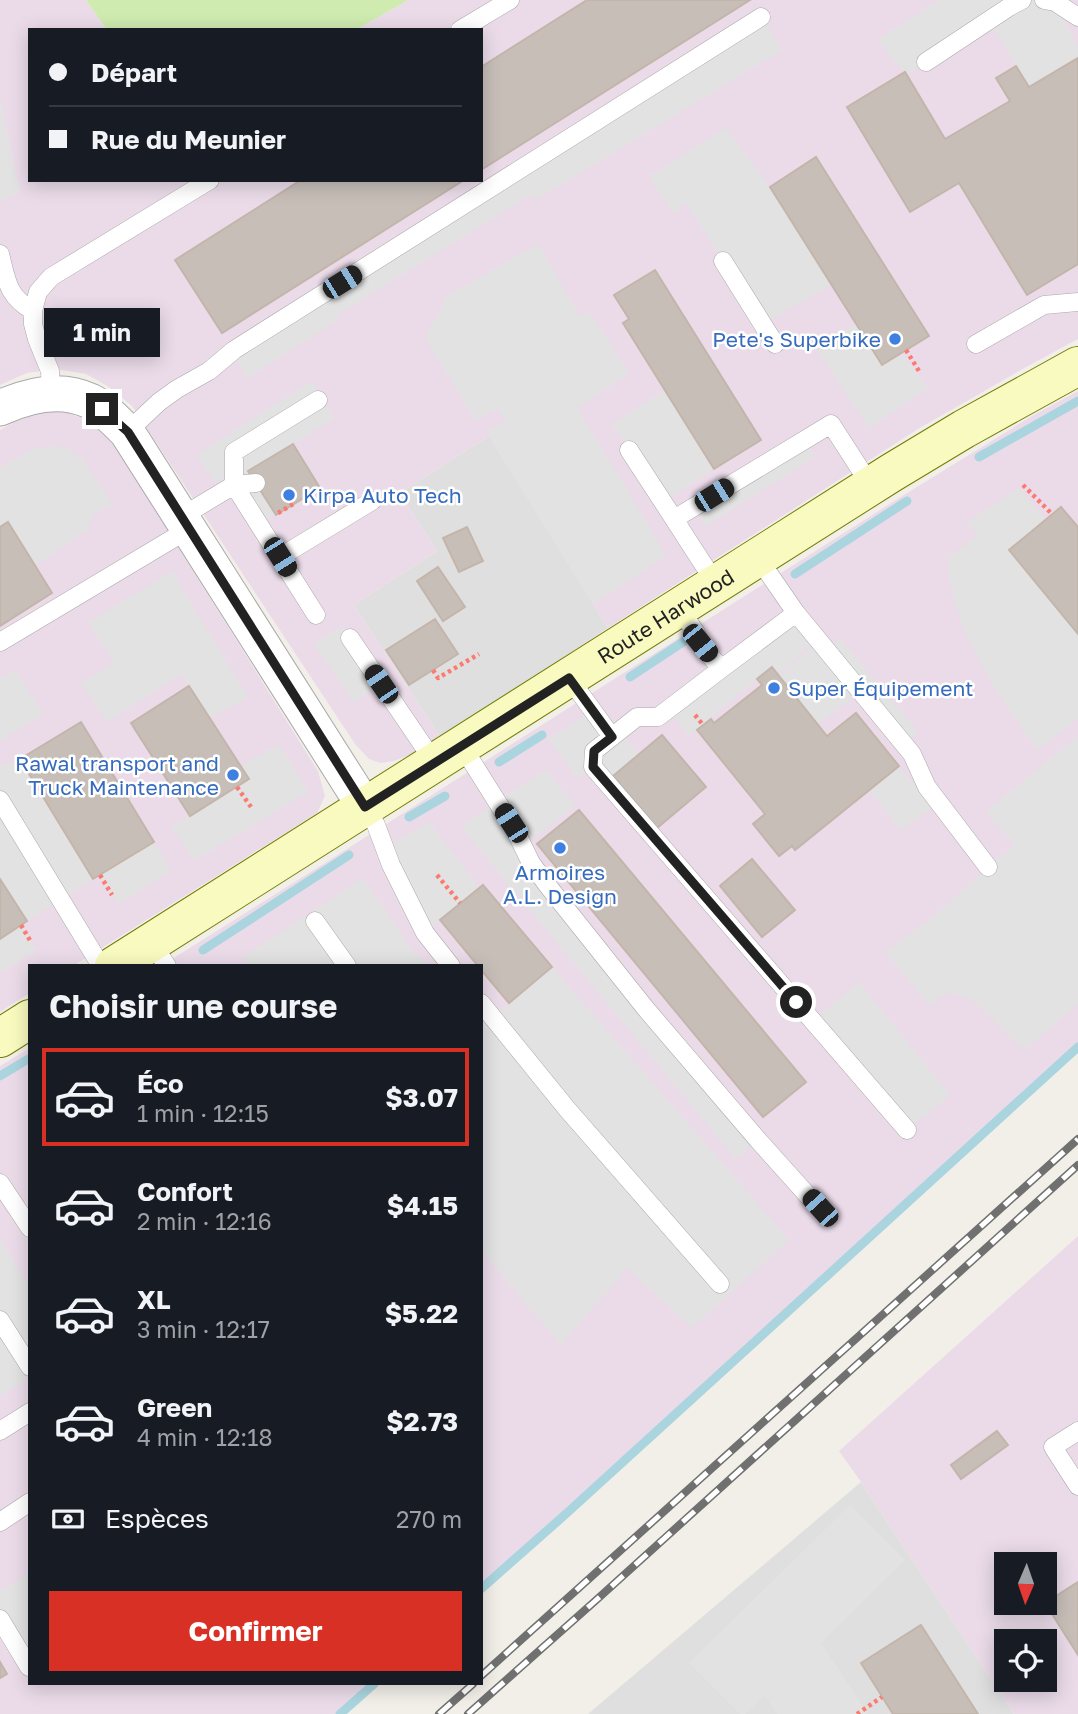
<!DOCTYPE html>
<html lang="fr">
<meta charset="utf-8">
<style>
:root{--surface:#171b24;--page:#20242c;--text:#f1f3f6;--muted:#9ea1a6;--line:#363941;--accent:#d93025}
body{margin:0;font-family:"Golos Text",sans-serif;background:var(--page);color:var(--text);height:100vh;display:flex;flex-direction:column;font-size:26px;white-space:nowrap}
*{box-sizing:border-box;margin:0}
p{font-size:23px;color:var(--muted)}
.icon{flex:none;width:38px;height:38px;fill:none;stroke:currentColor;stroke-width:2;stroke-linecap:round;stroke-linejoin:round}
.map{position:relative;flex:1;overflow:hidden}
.details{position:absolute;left:28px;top:964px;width:455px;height:721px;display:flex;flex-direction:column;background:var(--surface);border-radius:0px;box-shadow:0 4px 18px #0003}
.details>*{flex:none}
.guide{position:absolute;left:28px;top:28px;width:455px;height:154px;border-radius:0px;box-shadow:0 4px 18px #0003;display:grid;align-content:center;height:154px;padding:0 21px;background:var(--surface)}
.needle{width:46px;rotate:182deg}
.buttons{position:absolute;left:994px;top:1552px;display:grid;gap:14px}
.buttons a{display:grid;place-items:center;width:63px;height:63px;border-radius:0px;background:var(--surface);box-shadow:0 4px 18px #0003;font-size:35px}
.end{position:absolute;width:32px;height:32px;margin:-16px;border:9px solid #222;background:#fff;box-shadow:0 0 0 4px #fff}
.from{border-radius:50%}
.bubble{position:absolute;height:49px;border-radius:0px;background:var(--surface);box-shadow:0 4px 18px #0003;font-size:23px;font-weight:700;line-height:49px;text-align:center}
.car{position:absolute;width:21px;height:42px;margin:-21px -10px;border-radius:9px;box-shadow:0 0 5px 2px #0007;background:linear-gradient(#222 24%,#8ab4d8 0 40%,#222 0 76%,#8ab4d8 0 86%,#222 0)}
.guide b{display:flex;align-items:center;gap:24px;height:66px;font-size:26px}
.guide b+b{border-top:2px solid var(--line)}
.guide i{width:18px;height:18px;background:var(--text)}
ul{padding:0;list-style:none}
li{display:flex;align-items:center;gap:21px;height:98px;margin:0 14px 10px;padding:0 7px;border:4px solid transparent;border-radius:0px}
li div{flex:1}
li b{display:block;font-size:26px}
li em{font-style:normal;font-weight:700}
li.selected{border-color:var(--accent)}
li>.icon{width:63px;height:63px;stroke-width:1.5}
h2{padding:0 21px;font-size:32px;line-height:84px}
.pay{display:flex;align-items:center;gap:18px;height:77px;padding:0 21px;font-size:26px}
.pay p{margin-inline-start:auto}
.action{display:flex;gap:14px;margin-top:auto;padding:14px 21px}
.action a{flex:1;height:80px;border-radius:0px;background:var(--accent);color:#fff;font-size:28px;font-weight:700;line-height:80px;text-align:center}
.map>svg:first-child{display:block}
.residential{fill:#e0dfdf}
.industrial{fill:#ebdbe9;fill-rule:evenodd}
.grass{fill:#cfebb0}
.parking{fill:#e2e2e2}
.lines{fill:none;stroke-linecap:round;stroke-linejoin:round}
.stream{stroke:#aad5df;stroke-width:9}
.building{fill:#c7beb8;stroke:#c4b5ab;stroke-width:2}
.service-casing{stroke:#a9a9a9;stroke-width:19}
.minor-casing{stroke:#a9a9a9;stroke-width:37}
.secondary-casing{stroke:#747d05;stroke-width:40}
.path{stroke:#fa7b72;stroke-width:4.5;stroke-dasharray:3.5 3.5;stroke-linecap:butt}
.service{stroke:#fff;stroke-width:18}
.minor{stroke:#fff;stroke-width:35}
.secondary{stroke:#f9fabf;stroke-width:38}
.rail-casing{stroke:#707070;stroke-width:8}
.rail{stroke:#fff;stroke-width:5;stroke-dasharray:16;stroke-linecap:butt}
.route{stroke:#222;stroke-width:9}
.shop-dot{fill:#3f7fe0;stroke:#fff;stroke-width:2.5}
.labels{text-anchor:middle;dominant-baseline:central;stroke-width:5;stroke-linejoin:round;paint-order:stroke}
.shop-label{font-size:21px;fill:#366cbe;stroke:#fff;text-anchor:end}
.street-label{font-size:21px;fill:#222;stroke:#fff}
</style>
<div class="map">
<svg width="1078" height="1714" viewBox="0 0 1078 1714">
<rect width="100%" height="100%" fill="#f2efe9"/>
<!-- residential -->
<path class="residential" d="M489 436 608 628 440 737 354 605 437 551 400 493Z
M861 1482 1014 1714H588Z"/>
<!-- industrial -->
<path class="industrial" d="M0 0H86L107 30H30V180H481V30H356L408 0H1078V339L1028 366 918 429 608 628 489 436 400 493 437 551 354 605 440 737 417 752 394 761 380 763 369 759 355 744 132 406 109 387 86 374 56 369 27 373 0 385Z
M1078 391V1053L943 1171 481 1584V966H161L328 861 899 498 1032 416Z
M53 411 67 413 82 418 95 426 107 437 119 452 318 771 325 796 317 813 73 966H30V993L0 1012V430L18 420 39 413Z
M30 1048V1684H370L336 1714H0V1066Z
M1078 1236V1714H1014L861 1482 839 1451ZM1006 1564H1045V1603H1006ZM1006 1642H1045V1680H1006Z"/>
<!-- grass -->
<path class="grass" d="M86 0H408L356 30H107Z"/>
<!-- parking -->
<path class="parking" d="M939 0H1044L1055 2 1078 48V58L1030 87 989 20 907 75 877 40Z
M761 17 782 50 536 200 532 194 337 315 338 320 247 378 231 352Z
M0 99 20 192 0 201Z
M726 128 770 187 832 285 763 324 686 203 673 213 649 176Z
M538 244 580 317 590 312 629 374 577 408 637 506 666 556 593 604 489 436V430L505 422 499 409 475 420 425 338 447 296Z
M856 323 882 365 901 353 928 388 869 428 816 349Z
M311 381 335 418 249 471 276 515 259 524 234 485 247 471 234 473 215 483 197 455Z
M665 390 714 469 663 503 612 424Z
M804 440 815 457 706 526 694 508Z
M55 446 68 449 82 459 113 504 92 515 88 530 35 565 8 522 0 527V468L35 448Z
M1019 488 1046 520 1009 550 1078 634V719L1037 750 995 688 966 635 955 602 948 574 947 559 978 535 967 522Z
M173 571 185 594 248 697 210 718 181 674 107 722 81 683 114 662 88 622Z
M789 619 810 646 777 674 772 667 689 736 668 709Z
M342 625 381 684 354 702 314 645Z
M840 638 918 732 903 743 861 691 818 724 779 676 820 640 827 648Z
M15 669 43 714 0 741V679Z
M593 711 620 731 639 755 613 776 593 767 578 778 548 739Z
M1078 736V1004L1024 1050 974 1001 955 994 946 993 930 1006 885 952 929 920 988 867 1015 846 986 812Z
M279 744 308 792 194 861 172 827 248 779 240 766Z
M20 759 93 879 27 921 0 879V766Z
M899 766 932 808 901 830 869 790Z
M546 770 576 806 523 846 758 1140 736 1159 461 827 497 801Z
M429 822 479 887 425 933 385 849Z
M154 842 171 871 118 904 100 875Z
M363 878 409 946 429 966H248L242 958Z
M21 925 36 951 0 973V939Z
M552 967 789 1240 692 1328 627 1268 561 1345 481 1250V1019L486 1023 493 1018Z
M859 982 950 1095 907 1130 813 1021Z
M0 1240 30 1287V1378L0 1396Z
M850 1505 905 1560 821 1643 868 1714H777L765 1696 745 1714H740L689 1663Z
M30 1573V1666L0 1619V1591Z"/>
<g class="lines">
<!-- stream -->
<path class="stream" d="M979 457 1078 401
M795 574 907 501
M630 677 683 642
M499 762 542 735
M409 817 445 796
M203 950 349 855
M0 1076 30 1058
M481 1589 568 1512 1078 1047
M340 1714 374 1684"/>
</g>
<!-- building -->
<path class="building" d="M587 0H750L481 170V67Z
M1078 58V264L1027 295 959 183 910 212 847 107 905 72 945 139 1010 101 996 78 1016 66 1029 87Z
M816 157 929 336 882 365 770 187Z
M301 180H464L222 333 175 260Z
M655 270 761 440 714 469 623 323 629 319 614 295Z
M293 444 320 488 276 515 248 471Z
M1061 507 1078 527V634L1009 550Z
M8 522 52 593 0 626V527Z
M467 527 483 561 459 572 443 538Z
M438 567 465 607 443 621 417 581Z
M435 619 458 654 409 685 386 650Z
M772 667 827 736 856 713 899 766 795 850 792 846 779 856 753 824 765 814 697 730 711 719 714 723 762 685 757 679Z
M189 686 249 779 190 816 131 723Z
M81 722 154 842 93 879 20 759Z
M662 735 706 787 657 828 613 776Z
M579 810 806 1082 763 1117 537 844Z
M752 859 795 910 762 937 720 886Z
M0 879 27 921 0 939Z
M483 885 552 967 509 1003 481 970V966H478L440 920Z
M997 1431 1008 1445 961 1479 951 1465Z
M1078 1582V1655L1045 1603Z
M921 1625 978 1714H893L861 1663Z
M0 1662 7 1674 0 1678Z"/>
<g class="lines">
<defs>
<path id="service" d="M1044 0 1055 2 1078 17
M460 30 510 0
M926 62 1009 7 1022 0
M0 254C7 281 7 296 33 311V324L37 339 50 371 51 394
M723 261 775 344
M33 311 38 292 51 277 210 180
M976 344 1044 305 1078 302
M127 432 159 402 177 389 209 371 234 350 761 17
M629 450 674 519
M256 483 234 485V452L318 400
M181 517 234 485 316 615
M280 557 372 501
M716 584 674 519 831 424 871 486
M679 608 696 633 700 643 721 669 796 613 758 558
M796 613 912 754 927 787 988 867
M350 638 435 763
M0 642 189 529
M721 669 658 717H637L594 751 593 767 907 1130
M569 678 612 737
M462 746 516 832 531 863 548 886 646 1009 758 1140 819 1208
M0 800 101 966
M365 807 376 825 391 865 425 933 451 966
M315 921 347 966
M151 942 167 966
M481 1003 567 1109 720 1284
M0 1183 30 1228
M0 1320 30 1367
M0 1431 30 1412
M1078 1431 1053 1447 1078 1486
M0 1522 30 1502
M0 1619 29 1667"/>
<path id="minor" d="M0 408C28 395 60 387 90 401 104 408 116 421 127 432L365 807"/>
<g id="secondary">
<path id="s1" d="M114 966 891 473 964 429 1078 366"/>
<path d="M0 1038 30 1019"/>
</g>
</defs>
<!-- service casing -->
<use href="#service" class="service-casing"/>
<!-- minor casing -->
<use href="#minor" class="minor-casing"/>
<!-- secondary casing -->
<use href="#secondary" class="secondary-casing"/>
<!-- path -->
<path class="path" d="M906 350 919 371
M1023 485 1052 514
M278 513 295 503
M433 670 438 678 479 654
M695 715 703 725
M237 787 251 807
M100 875 112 895
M437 875 460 903
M21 925 31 942
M857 1714 882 1697"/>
<!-- service -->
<use href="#service" class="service"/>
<!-- minor -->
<use href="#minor" class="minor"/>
<!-- secondary -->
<use href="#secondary" class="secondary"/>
<defs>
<path id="rail" d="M481 1676 1078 1139
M439 1714 473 1684
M468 1714 594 1602 1078 1165"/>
</defs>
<!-- rail casing -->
<use href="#rail" class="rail-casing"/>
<!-- rail -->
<use href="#rail" class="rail"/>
</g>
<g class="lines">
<!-- route -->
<path class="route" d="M102 409 128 432 365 807 569 678 612 737 594 751 593 767 796 1002"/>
</g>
<!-- markers -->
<g class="shop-dot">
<circle cx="895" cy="339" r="7"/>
<circle cx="289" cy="495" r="7"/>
<circle cx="774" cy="688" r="7"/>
<circle cx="233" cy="775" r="7"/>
<circle cx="560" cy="848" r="7"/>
</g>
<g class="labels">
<!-- shop labels -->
<g class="shop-label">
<text x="881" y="339">Pete's Superbike</text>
<text x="303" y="495" text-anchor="start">Kirpa Auto Tech</text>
<text x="788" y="688" text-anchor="start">Super Équipement</text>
<text x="219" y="763">Rawal transport and<tspan x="219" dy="24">Truck Maintenance</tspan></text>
<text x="560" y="872" text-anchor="middle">Armoires<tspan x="560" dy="24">A.L. Design</tspan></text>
</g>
<!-- street labels -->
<g class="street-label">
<text stroke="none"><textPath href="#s1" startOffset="653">Route Harwood</textPath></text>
</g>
</g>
</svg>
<div class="buttons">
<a><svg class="needle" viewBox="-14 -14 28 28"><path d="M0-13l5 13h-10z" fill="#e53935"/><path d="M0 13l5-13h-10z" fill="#9ea1a6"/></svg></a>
<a><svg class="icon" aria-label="locate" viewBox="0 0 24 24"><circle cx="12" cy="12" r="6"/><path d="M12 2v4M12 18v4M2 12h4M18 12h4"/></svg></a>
</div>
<i class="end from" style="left:796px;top:1002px"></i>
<i class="end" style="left:102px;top:409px"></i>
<div class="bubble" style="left:44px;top:308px;width:116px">1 min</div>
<i class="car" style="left:342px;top:282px;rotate:58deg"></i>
<i class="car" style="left:714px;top:495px;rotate:58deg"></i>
<i class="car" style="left:280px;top:557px;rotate:148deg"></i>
<i class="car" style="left:700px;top:643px;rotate:141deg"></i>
<i class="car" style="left:381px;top:684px;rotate:326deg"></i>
<i class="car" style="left:511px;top:823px;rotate:327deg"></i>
<i class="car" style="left:820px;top:1208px;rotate:318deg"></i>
<div class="guide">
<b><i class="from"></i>Départ</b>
<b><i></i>Rue du Meunier</b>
</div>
<section class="details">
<h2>Choisir une course</h2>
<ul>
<li class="selected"><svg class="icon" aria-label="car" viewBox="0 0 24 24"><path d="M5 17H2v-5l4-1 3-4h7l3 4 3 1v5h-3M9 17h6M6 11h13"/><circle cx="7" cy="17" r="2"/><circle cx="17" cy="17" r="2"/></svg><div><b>Éco</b><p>1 min · 12:15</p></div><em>$3.07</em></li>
<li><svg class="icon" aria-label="car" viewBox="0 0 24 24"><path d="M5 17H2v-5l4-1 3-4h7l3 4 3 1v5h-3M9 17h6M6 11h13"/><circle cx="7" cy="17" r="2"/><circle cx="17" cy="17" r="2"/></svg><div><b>Confort</b><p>2 min · 12:16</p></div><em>$4.15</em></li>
<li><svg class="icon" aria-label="car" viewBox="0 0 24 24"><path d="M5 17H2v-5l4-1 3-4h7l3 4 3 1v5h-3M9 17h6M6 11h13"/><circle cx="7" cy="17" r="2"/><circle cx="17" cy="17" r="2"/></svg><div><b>XL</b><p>3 min · 12:17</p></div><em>$5.22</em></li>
<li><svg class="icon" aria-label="car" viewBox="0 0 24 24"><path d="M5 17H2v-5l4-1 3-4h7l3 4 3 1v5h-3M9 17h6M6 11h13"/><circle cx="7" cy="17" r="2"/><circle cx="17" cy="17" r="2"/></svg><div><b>Green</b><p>4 min · 12:18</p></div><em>$2.73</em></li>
</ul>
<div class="pay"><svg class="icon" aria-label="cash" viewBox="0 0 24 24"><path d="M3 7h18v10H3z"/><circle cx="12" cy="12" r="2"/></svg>Espèces<p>270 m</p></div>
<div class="action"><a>Confirmer</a></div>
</section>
</div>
